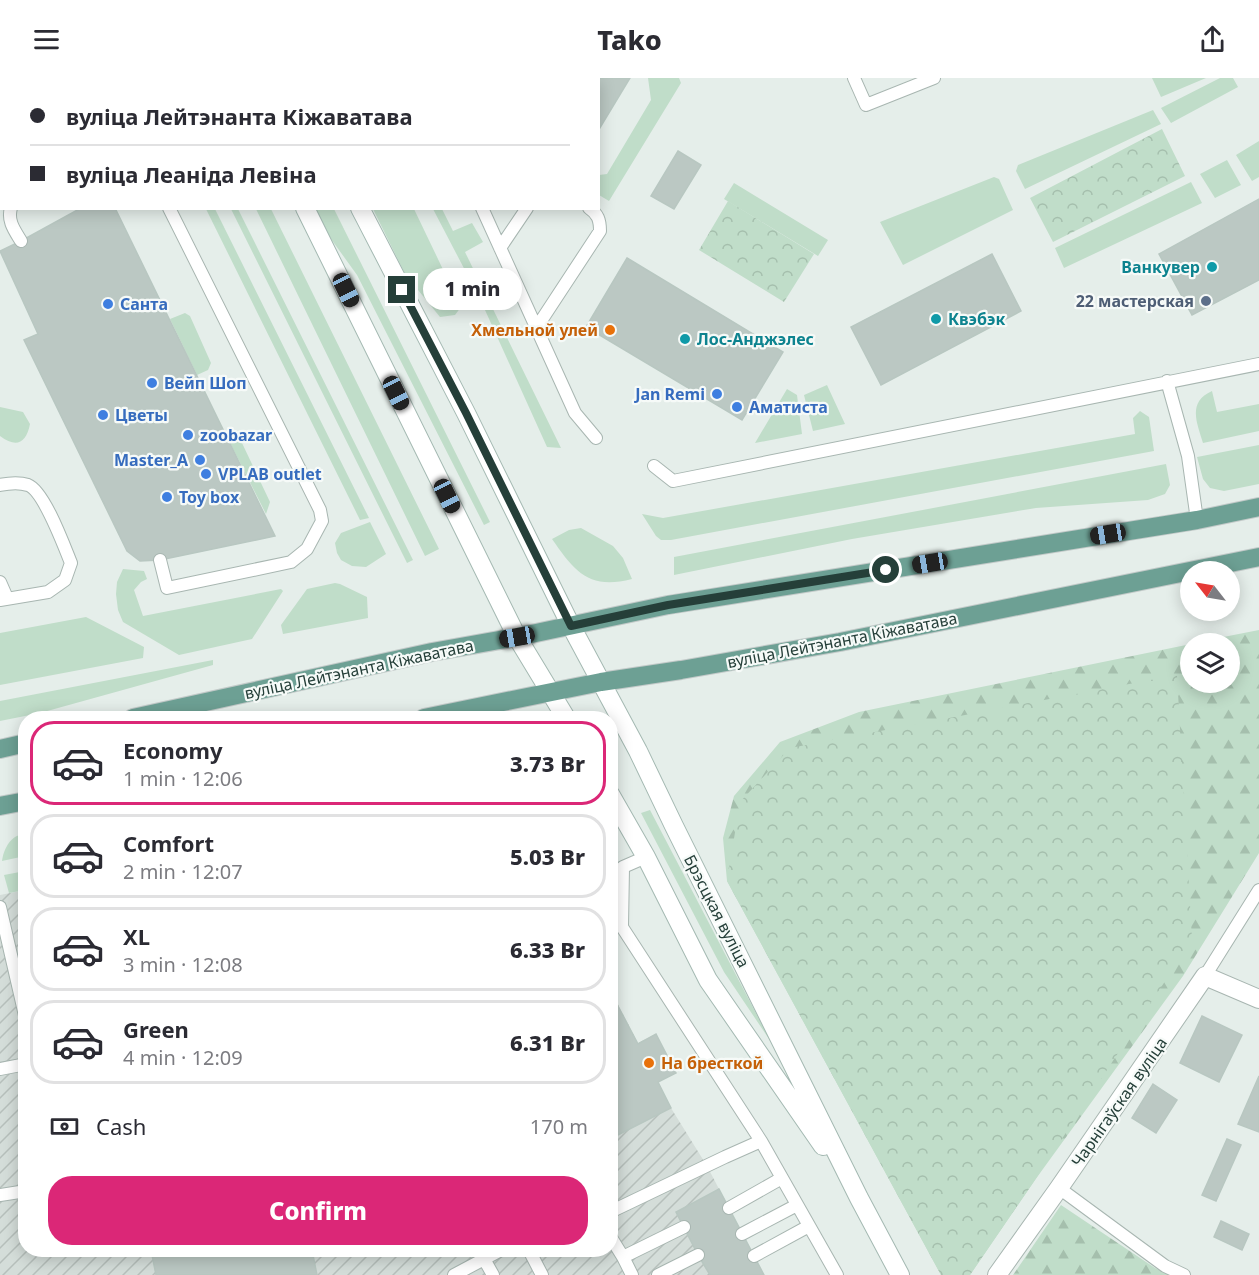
<!DOCTYPE html>
<meta charset="utf-8">
<style>
:root{--surface:#fff;--page:#f7f7f7;--text:#2b2b33;--muted:#7c7c81;--line:#e1e1e2;--accent:#db2777}
body{margin:0;font-family:"Noto Sans",sans-serif;background:var(--page);color:var(--text);height:100vh;display:flex;flex-direction:column;font-size:22px;white-space:nowrap}
*{box-sizing:border-box;margin:0}
p{font-size:20px;color:var(--muted)}
.icon{flex:none;width:33px;height:33px;fill:none;stroke:currentColor;stroke-width:2;stroke-linecap:round;stroke-linejoin:round}
.map{position:relative;flex:1;overflow:hidden}
.drawer{position:absolute;left:18px;top:633px;width:600px;height:546px;display:flex;flex-direction:column;background:var(--surface);border-radius:24px;box-shadow:0 3px 15px #0003}
.drawer>*{flex:none}
.top-card{position:absolute;left:0px;top:0px;width:600px;height:132px;box-shadow:0 3px 15px #0003;display:grid;align-content:center;height:132px;padding:0 30px;background:var(--surface)}
.needle{width:39px;rotate:301deg}
.tools{position:absolute;left:1180px;top:483px;display:grid;gap:12px}
.tools a{display:grid;place-items:center;width:60px;height:60px;border-radius:50%;background:var(--surface);box-shadow:0 3px 15px #0003;font-size:30px}
.end{position:absolute;width:27px;height:27px;margin:-14px;border:8px solid #253f39;background:#fff;box-shadow:0 0 0 3px #fff}
.from{border-radius:50%}
.bubble{position:absolute;height:42px;border-radius:21px;background:var(--surface);box-shadow:0 3px 15px #0003;font-size:20px;font-weight:800;line-height:42px;text-align:center}
.car{position:absolute;width:18px;height:36px;margin:-18px -9px;border-radius:8px;box-shadow:0 0 4px 2px #0007;background:linear-gradient(#222 24%,#8ab4d8 0 40%,#222 0 76%,#8ab4d8 0 86%,#222 0)}
.top-card b{display:flex;align-items:center;gap:21px;height:57px;font-size:22px}
.top-card b+b{border-top:2px solid var(--line)}
.top-card i{width:15px;height:15px;background:var(--text)}
ul{padding:10px 0 0;list-style:none}
li{display:flex;align-items:center;gap:18px;height:84px;margin:0 12px 9px;padding:0 18px;border:3px solid var(--line);border-radius:24px}
li div{flex:1}
li b{display:block;font-size:22px}
li em{font-style:normal;font-weight:800}
li.active{border-color:var(--accent)}
li>.icon{width:54px;height:54px;stroke-width:1.5}
.pay{display:flex;align-items:center;gap:15px;height:66px;padding:0 30px;font-size:22px}
.pay p{margin-inline-start:auto}
.action{display:flex;gap:12px;margin-top:auto;padding:12px 30px}
.action a{flex:1;height:69px;border-radius:24px;background:var(--accent);color:#fff;font-size:24px;font-weight:800;line-height:69px;text-align:center}
header{display:flex;justify-content:space-between;align-items:center;height:78px;padding:0 30px;background:var(--surface);font-size:27px;font-weight:800}
.map>svg:first-child{display:block}
.industrial{fill:url(#industrial-furrows)}
.grass{fill:#c0ddc9}
.forest{fill:url(#forest-firs)}
.park{fill:url(#park-crowns)}
.building{fill:#bbc8c3;stroke:#b8c7c1;stroke-width:1.5}
.lines{fill:none;stroke-linecap:round;stroke-linejoin:round}
.lane-casing{stroke:#a8b6b1;stroke-width:14}
.street-casing{stroke:#a8b6b1;stroke-width:20}
.secondary-casing{stroke:#a4b9b2;stroke-width:20}
.primary-casing{stroke:#c2c9c8;stroke-width:20}
.lane{stroke:#fff;stroke-width:12}
.street{stroke:#fff;stroke-width:18}
.secondary{stroke:#fff;stroke-width:18}
.primary{stroke:#6da094;stroke-width:18}
.route{stroke:#253f39;stroke-width:8}
.culture-dot{fill:#0f9aa8;stroke:#f6faf8;stroke-width:2}
.service-dot{fill:#5c6f8a;stroke:#f6faf8;stroke-width:2}
.shop-dot{fill:#3f7fe0;stroke:#f6faf8;stroke-width:2}
.food-dot{fill:#e8710a;stroke:#f6faf8;stroke-width:2}
.labels{text-anchor:middle;dominant-baseline:central;stroke-width:4.5;stroke-linejoin:round;paint-order:stroke}
.culture-label{font-size:16px;font-weight:bold;fill:#0d838f;stroke:#f6faf8;text-anchor:start}
.service-label{font-size:16px;font-weight:bold;fill:#4e5e75;stroke:#f6faf8;text-anchor:end}
.shop-label{font-size:16px;font-weight:bold;fill:#366cbe;stroke:#f6faf8;text-anchor:start}
.food-label{font-size:16px;font-weight:bold;fill:#c56008;stroke:#f6faf8;text-anchor:end}
.street-label{font-size:16px;fill:#253f39;stroke:#f6faf8}
</style>
<header><svg class="icon" aria-label="menu" viewBox="0 0 24 24"><path d="M4 6h16M4 12h16M4 18h16"/></svg>Tako<svg class="icon" aria-label="share" viewBox="0 0 24 24"><path d="M12 15V3M7 8l5-5 5 5M5 13v7h14v-7"/></svg></header>
<div class="map">
<svg width="1259" height="1197" viewBox="0 0 1259 1197">
<defs>
<pattern id="industrial-furrows" width="10" height="10" patternUnits="userSpaceOnUse" patternTransform="scale(1.5)"><rect width="10" height="10" fill="#d4ddd9"/><path d="M-1 1l2-2M0 10L10 0M9 11l2-2" fill="none" stroke="#b6bfbb"/></pattern>
<pattern id="forest-firs" width="22" height="20" patternUnits="userSpaceOnUse" patternTransform="scale(1.5)"><rect width="22" height="20" fill="#c0ddc9"/><path d="M5 1l3.5 6h-7zM16 11l3.5 6h-7z" fill="#a5bfad"/></pattern>
<pattern id="park-crowns" width="20" height="18" patternUnits="userSpaceOnUse" patternTransform="scale(1.5)"><rect width="20" height="18" fill="#c0ddc9"/><path d="M2 6a3 3 0 1 1 6 0M12 15a3 3 0 1 1 6 0" fill="none" stroke="#a5bfad"/></pattern>
</defs>
<rect width="100%" height="100%" fill="#e5eeea"/>
<!-- industrial -->
<path class="industrial" d="M25 812 26 1172H610L611 913 638 965 656 956 676 995 658 1004 671 1030 707 1088 764 1197H317L314 1181 239 1197H0V817Z"/>
<!-- grass -->
<path class="grass" d="M648 0H679L681 5 609 123 599 117V97L607 96 651 22Z
M1152 0H1206L1161 19Z
M1220 0H1233L1238 9 1171 45 1161 30Z
M1153 32 1161 46 1025 111 1016 93 1018 87Z
M1259 63V99L1252 103 1236 77Z
M1227 82 1241 107 1215 120 1200 96Z
M994 99 999 101 1013 132 903 187 880 144Z
M1191 104 1202 125 1064 190 1055 170Z
M734 105 828 162 818 178 724 121Z
M206 131H215L369 440 360 442Z
M231 131H238L413 482 407 485Z
M256 131H271L439 471 425 478Z
M313 131H334L490 444 484 447 357 197 321 147Z
M373 131H414L461 229 455 237 440 239 405 196Z
M433 131H442L453 153 472 145 483 164 465 174 561 370 547 369 480 221Z
M185 235 190 238 211 285 208 292 197 297 170 241Z
M827 307 845 346 813 353 804 317Z
M787 311 797 317 802 356 755 365Z
M1212 313 1217 334 1259 326V353L1203 365C1197 345 1187 324 1212 313Z
M0 329 23 334 30 346C26 366 16 370 0 358Z
M1140 333 1149 339 1154 373 671 462H661L656 458 642 436 663 440 1135 356 1133 340Z
M230 355 242 365 270 424 266 436 226 357Z
M1259 367V406L1224 413 1210 410 1203 401 1197 379Z
M1166 386 1170 407 1165 416 1148 422 1036 430 852 461 674 497V479Z
M370 444 386 476 366 489 352 488 341 482 337 475 335 465 341 455Z
M581 450 613 468 623 480 632 501C589 512 575 494 552 461L569 452Z
M123 491 144 493 147 501 141 504 134 512 143 538 281 511 283 513 252 561 179 577 123 544 118 532 116 516 117 504Z
M335 505 340 506 367 519 368 540 283 556 281 547 307 511Z
M86 539 144 569 143 580 0 607V555Z
M213 582V587L40 635 0 643V623Z
M650 732 771 964 724 894 641 735Z
M25 757V778L2 783C3 775 7 764 15 759 18 757 22 757 25 757Z
M25 793V812L9 815 4 797Z"/>
<!-- forest -->
<path class="forest" d="M1259 552V775L1183 898 1035 1102 970 1197H941L727 803 723 760 734 718 780 664 859 634 1191 566V604H1230V566L1193 565Z
M1061 1127 1155 1190 1169 1197H1013Z"/>
<!-- park -->
<path class="park" d="M1162 51 1185 98 1053 164 1030 120Z
M728 123 814 176 784 224 699 172Z
M1177 597 1192 862 1035 1102 970 1197H941L727 803 740 724 790 670Z"/>
<!-- building -->
<path class="building" d="M468 0H630L598 53V2H471Z
M678 73 701 87 674 131 651 118Z
M1259 121V202L1192 237 1159 176Z
M81 130H115L275 458 160 482 140 483 127 473 24 262 38 256 0 173 21 163Z
M992 176 1021 233 881 307 851 249Z
M627 180 783 274 742 342 586 249Z
M610 913 638 966 656 956 676 995 658 1004 671 1030 610 1061Z
M1202 938 1242 957 1219 1004 1180 985Z
M1259 998V1054L1238 1046Z
M1153 1006 1177 1022 1156 1055 1132 1040Z
M1227 1061 1241 1067 1216 1123 1202 1117Z
M719 1111 764 1197H710L698 1177 676 1134Z
M1221 1143 1249 1156 1242 1172 1214 1159Z
M151 1172H312L317 1197H156Z"/>
<g class="lines">
<defs>
<path id="lane" d="M428 0V2
M854 0 866 27 934 0
M105 2 108 0
M0 79 2 78
M11 130C7 143 15 153 21 163
M482 130 575 335 596 360
M500 170 527 130
M537 249 600 153C600 142 598 136 589 130
M1167 303 1188 378 1197 442
M654 388 673 403 1259 286
M0 407C9 405 19 404 28 407 44 413 64 468 71 485L65 502 48 514 0 522
M160 482 167 510 291 484 307 471 322 443 320 432 169 130
M0 504 7 520
M646 779 623 789 622 849 761 1063 837 1197
M0 829 26 942
M1205 898 1259 812
M0 991 26 986
M1059 1110 1165 1188 1184 1197
M0 1117 26 1113
M729 1130 782 1100
M610 1134 725 1079 761 1063
M742 1156 797 1127
M610 1158 623 1179 632 1197
M529 1172 542 1197
M754 1178 809 1148
M623 1179 684 1149
M484 1181 493 1197
M454 1197 501 1172
M658 1197 698 1177"/>
<path id="street" d="M997 1197 1059 1110 1205 898 1259 921"/>
<path id="secondary" d="M237 0 238 2
M292 0 293 2
M305 130 517 559 566 640
M360 130 466 335 571 548 638 673 674 748 859 1120 900 1197
M610 716 646 779 708 902 823 1068"/>
<path id="primary" d="M133 640 432 574 517 559 668 527 1197 442 1259 429
M424 640 601 604 681 592 840 564 1259 479
M0 671 26 665
M0 728 26 723"/>
</defs>
<!-- lane casing -->
<use href="#lane" class="lane-casing"/>
<!-- street casing -->
<use href="#street" class="street-casing"/>
<!-- secondary casing -->
<use href="#secondary" class="secondary-casing"/>
<!-- primary casing -->
<use href="#primary" class="primary-casing"/>
<!-- lane -->
<use href="#lane" class="lane"/>
<!-- street -->
<use href="#street" class="street"/>
<!-- secondary -->
<use href="#secondary" class="secondary"/>
<!-- primary -->
<use href="#primary" class="primary"/>
</g>
<g class="lines">
<!-- route -->
<path class="route" d="M402 212 466 335 571 548 668 527 886 492"/>
</g>
<!-- markers -->
<g class="culture-dot">
<circle cx="1212" cy="189" r="6"/>
<circle cx="936" cy="241" r="6"/>
<circle cx="685" cy="261" r="6"/>
</g>
<circle class="service-dot" cx="1206" cy="223" r="6"/>
<g class="shop-dot">
<circle cx="108" cy="226" r="6"/>
<circle cx="152" cy="305" r="6"/>
<circle cx="717" cy="316" r="6"/>
<circle cx="737" cy="329" r="6"/>
<circle cx="103" cy="337" r="6"/>
<circle cx="188" cy="357" r="6"/>
<circle cx="200" cy="382" r="6"/>
<circle cx="206" cy="396" r="6"/>
<circle cx="167" cy="419" r="6"/>
</g>
<g class="food-dot">
<circle cx="610" cy="252" r="6"/>
<circle cx="649" cy="985" r="6"/>
</g>
<g class="labels">
<!-- culture labels -->
<g class="culture-label">
<text x="1200" y="189" text-anchor="end">Ванкувер</text>
<text x="948" y="241">Квэбэк</text>
<text x="697" y="261">Лос-Анджэлес</text>
</g>
<!-- service labels -->
<g class="service-label">
<text x="1194" y="223">22 мастерская</text>
</g>
<!-- shop labels -->
<g class="shop-label">
<text x="120" y="226">Санта</text>
<text x="164" y="305">Вейп Шоп</text>
<text x="705" y="316" text-anchor="end">Jan Remi</text>
<text x="749" y="329">Аматиста</text>
<text x="115" y="337">Цветы</text>
<text x="200" y="357">zoobazar</text>
<text x="188" y="382" text-anchor="end">Master_A</text>
<text x="218" y="396">VPLAB outlet</text>
<text x="179" y="419">Toy box</text>
</g>
<!-- food labels -->
<g class="food-label">
<text x="598" y="252">Хмельной улей</text>
<text x="661" y="985" text-anchor="start">На бресткой</text>
</g>
<!-- street labels -->
<g class="street-label">
<text transform="translate(842 562) rotate(-11)">вуліца Лейтэнанта Кіжаватава</text>
<text transform="translate(359 591) rotate(-12)">вуліца Лейтэнанта Кіжаватава</text>
<text transform="translate(717 833) rotate(63)">Брэсцкая вуліца</text>
<text transform="translate(1119 1024) rotate(-55)">Чарнігаўская вуліца</text>
</g>
</g>
</svg>
<div class="tools">
<a><svg class="needle" viewBox="-14 -14 28 28"><path d="M0-13l5 13h-10z" fill="#e53935"/><path d="M0 13l5-13h-10z" fill="#7c7c81"/></svg></a>
<a><svg class="icon" aria-label="layers" viewBox="0 0 24 24"><path d="M12 4l9 5-9 5-9-5zM3 14l9 5 9-5"/></svg></a>
</div>
<i class="end from" style="left:886px;top:492px"></i>
<i class="end" style="left:402px;top:212px"></i>
<div class="bubble" style="left:423px;top:190px;width:99px">1 min</div>
<i class="car" style="left:346px;top:212px;rotate:154deg"></i>
<i class="car" style="left:396px;top:315px;rotate:154deg"></i>
<i class="car" style="left:447px;top:418px;rotate:154deg"></i>
<i class="car" style="left:1108px;top:456px;rotate:261deg"></i>
<i class="car" style="left:930px;top:485px;rotate:261deg"></i>
<i class="car" style="left:517px;top:559px;rotate:260deg"></i>
<div class="top-card">
<b><i class="from"></i>вуліца Лейтэнанта Кіжаватава</b>
<b><i></i>вуліца Леаніда Левіна</b>
</div>
<section class="drawer">
<ul>
<li class="active"><svg class="icon" aria-label="car" viewBox="0 0 24 24"><path d="M5 17H2v-5l4-1 3-4h7l3 4 3 1v5h-3M9 17h6M6 11h13"/><circle cx="7" cy="17" r="2"/><circle cx="17" cy="17" r="2"/></svg><div><b>Economy</b><p>1 min · 12:06</p></div><em>3.73 Br</em></li>
<li><svg class="icon" aria-label="car" viewBox="0 0 24 24"><path d="M5 17H2v-5l4-1 3-4h7l3 4 3 1v5h-3M9 17h6M6 11h13"/><circle cx="7" cy="17" r="2"/><circle cx="17" cy="17" r="2"/></svg><div><b>Comfort</b><p>2 min · 12:07</p></div><em>5.03 Br</em></li>
<li><svg class="icon" aria-label="car" viewBox="0 0 24 24"><path d="M5 17H2v-5l4-1 3-4h7l3 4 3 1v5h-3M9 17h6M6 11h13"/><circle cx="7" cy="17" r="2"/><circle cx="17" cy="17" r="2"/></svg><div><b>XL</b><p>3 min · 12:08</p></div><em>6.33 Br</em></li>
<li><svg class="icon" aria-label="car" viewBox="0 0 24 24"><path d="M5 17H2v-5l4-1 3-4h7l3 4 3 1v5h-3M9 17h6M6 11h13"/><circle cx="7" cy="17" r="2"/><circle cx="17" cy="17" r="2"/></svg><div><b>Green</b><p>4 min · 12:09</p></div><em>6.31 Br</em></li>
</ul>
<div class="pay"><svg class="icon" aria-label="cash" viewBox="0 0 24 24"><path d="M3 7h18v10H3z"/><circle cx="12" cy="12" r="2"/></svg>Cash<p>170 m</p></div>
<div class="action"><a>Confirm</a></div>
</section>
</div>
